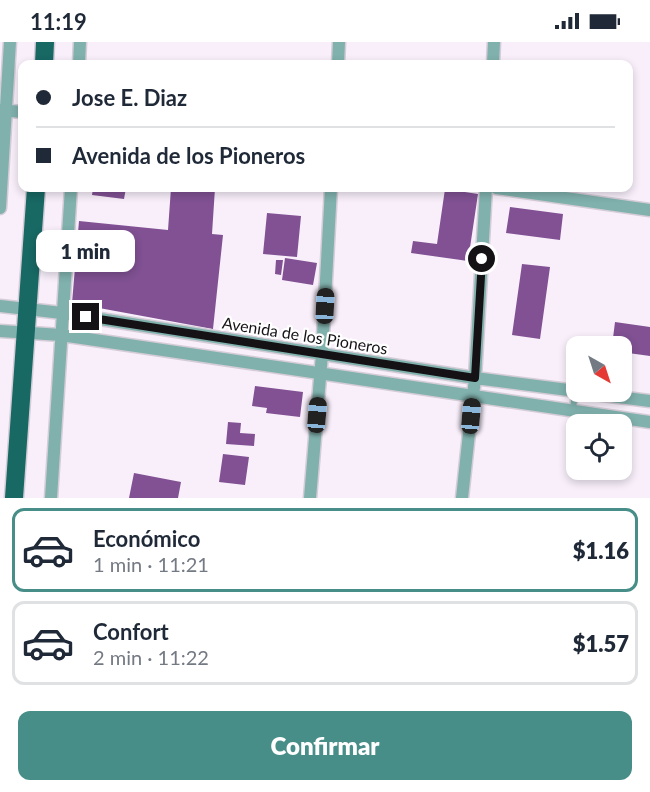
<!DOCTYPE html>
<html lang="es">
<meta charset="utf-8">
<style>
:root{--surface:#fff;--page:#f2f2f3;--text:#1f2937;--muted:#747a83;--line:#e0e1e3;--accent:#478e89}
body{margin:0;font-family:Lato,sans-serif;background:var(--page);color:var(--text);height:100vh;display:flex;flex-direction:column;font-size:22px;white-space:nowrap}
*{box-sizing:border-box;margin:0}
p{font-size:20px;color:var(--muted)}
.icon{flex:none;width:33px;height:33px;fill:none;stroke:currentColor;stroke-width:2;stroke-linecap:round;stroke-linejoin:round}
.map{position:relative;height:456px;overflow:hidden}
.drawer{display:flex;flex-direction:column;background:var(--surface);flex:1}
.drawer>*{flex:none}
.hud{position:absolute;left:18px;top:18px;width:615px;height:132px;border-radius:12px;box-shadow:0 3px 9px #0003;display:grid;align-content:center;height:132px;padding:0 18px;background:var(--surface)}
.needle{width:39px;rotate:141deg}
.fabs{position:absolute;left:566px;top:294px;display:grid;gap:12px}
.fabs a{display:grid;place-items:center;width:66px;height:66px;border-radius:12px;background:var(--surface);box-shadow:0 3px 9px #0003;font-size:30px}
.end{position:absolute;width:27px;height:27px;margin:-14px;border:8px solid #151216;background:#fff;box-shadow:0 0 0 3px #fff}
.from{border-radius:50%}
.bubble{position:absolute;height:42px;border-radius:12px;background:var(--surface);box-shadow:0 3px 9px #0003;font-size:20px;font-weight:800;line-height:42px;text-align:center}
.car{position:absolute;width:18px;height:36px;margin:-18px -9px;border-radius:8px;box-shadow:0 0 4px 2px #0007;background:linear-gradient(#222 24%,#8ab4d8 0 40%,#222 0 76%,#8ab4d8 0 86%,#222 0)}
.hud b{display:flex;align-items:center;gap:21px;height:57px;font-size:22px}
.hud b+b{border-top:2px solid var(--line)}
.hud i{width:15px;height:15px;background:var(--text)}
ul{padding:10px 0 0;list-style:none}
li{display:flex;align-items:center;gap:18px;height:84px;margin:0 12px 9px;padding:0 6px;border:3px solid var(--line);border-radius:12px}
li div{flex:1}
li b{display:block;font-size:22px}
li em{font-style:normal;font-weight:800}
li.active{border-color:var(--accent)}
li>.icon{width:54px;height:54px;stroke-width:1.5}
.primary-button{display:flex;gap:12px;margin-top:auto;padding:12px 18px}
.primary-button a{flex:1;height:69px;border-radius:12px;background:var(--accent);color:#fff;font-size:24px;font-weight:800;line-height:69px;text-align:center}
.status{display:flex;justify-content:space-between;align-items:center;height:42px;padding:0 30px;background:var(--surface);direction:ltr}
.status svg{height:16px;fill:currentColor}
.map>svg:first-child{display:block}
.building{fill:#815193}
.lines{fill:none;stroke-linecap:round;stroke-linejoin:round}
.service-casing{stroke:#d4ccd6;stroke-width:9}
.minor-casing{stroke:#d4ccd6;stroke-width:15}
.trunk-casing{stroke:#d4ccd6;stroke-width:21}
.service{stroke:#80b1ad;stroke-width:6}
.minor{stroke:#80b1ad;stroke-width:12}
.trunk{stroke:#186864;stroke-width:18}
.route{stroke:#151216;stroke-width:8}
.labels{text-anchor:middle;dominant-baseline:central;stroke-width:4.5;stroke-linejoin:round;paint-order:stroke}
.street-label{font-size:16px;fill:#151216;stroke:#fff}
</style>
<div class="status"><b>11:19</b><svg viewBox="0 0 49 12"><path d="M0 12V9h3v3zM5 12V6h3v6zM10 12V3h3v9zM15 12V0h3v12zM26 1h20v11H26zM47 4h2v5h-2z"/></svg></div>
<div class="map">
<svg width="650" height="456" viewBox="0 0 650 456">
<rect width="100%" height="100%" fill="#f8effb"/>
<!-- building -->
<path class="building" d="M93 146H126L124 157 92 153Z
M171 146H215L212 192 223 193 213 287 72 261 79 179 168 188Z
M445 147 478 152 468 219 411 211 413 199 437 202Z
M510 165 563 172 560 198 506 191Z
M267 171 301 174 297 215 263 212Z
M285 216 317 221 313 243 282 238Z
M276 218H283L281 233 275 232Z
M522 222 550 225 540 297 512 293Z
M615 280 650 285V314L621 310V304H617L613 296Z
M255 344 303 350 300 375 266 371 267 366 252 364Z
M228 380 241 381 240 391 255 392 254 404 226 402Z
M223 412 249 415 245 443 219 440Z
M134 431 181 440 178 456H129Z"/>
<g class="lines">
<defs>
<path id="service" d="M573 368 575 349"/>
<path id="minor" d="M79 22 80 0
M338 22 339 0
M493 22 494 0
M0 68 22 70
M496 146 650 168
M0 166 10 0
M0 264 62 271 475 336 576 349
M0 289 61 293 650 380
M579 350 650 359
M51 456 71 146
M310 456 322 312 331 146
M462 456 475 336 486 146"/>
<path id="trunk" d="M44 22 45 0
M14 456 36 146"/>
</defs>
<!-- service casing -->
<use href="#service" class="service-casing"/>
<!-- minor casing -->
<use href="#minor" class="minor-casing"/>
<!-- trunk casing -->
<use href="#trunk" class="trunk-casing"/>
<!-- service -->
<use href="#service" class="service"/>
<!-- minor -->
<use href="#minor" class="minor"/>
<!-- trunk -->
<use href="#trunk" class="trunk"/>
</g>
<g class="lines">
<!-- route -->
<path class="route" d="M86 275 475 336 482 217"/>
</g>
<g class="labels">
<!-- street labels -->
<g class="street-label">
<text transform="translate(305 293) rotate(9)">Avenida de los Pioneros</text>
</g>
</g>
</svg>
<div class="fabs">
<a><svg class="needle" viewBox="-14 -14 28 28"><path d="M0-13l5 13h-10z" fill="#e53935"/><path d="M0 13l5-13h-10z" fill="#747a83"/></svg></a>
<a><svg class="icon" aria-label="locate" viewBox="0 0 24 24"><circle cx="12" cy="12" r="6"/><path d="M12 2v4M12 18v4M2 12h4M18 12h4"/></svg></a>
</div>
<i class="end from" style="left:482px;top:217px"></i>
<i class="end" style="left:86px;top:275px"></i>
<div class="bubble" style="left:36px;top:188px;width:99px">1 min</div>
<i class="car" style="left:325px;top:264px;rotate:3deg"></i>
<i class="car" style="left:317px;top:373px;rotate:5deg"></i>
<i class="car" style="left:471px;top:374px;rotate:5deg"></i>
<div class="hud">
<b><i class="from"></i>Jose E. Diaz</b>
<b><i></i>Avenida de los Pioneros</b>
</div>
</div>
<section class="drawer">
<ul>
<li class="active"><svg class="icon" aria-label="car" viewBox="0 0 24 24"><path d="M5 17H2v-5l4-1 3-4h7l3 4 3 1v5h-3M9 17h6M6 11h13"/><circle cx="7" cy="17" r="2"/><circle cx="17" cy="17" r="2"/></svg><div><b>Económico</b><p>1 min · 11:21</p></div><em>$1.16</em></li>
<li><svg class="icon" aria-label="car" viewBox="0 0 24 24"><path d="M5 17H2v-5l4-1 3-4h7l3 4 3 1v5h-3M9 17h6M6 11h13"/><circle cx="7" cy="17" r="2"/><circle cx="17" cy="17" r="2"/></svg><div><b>Confort</b><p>2 min · 11:22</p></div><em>$1.57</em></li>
</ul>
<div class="primary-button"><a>Confirmar</a></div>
</section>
